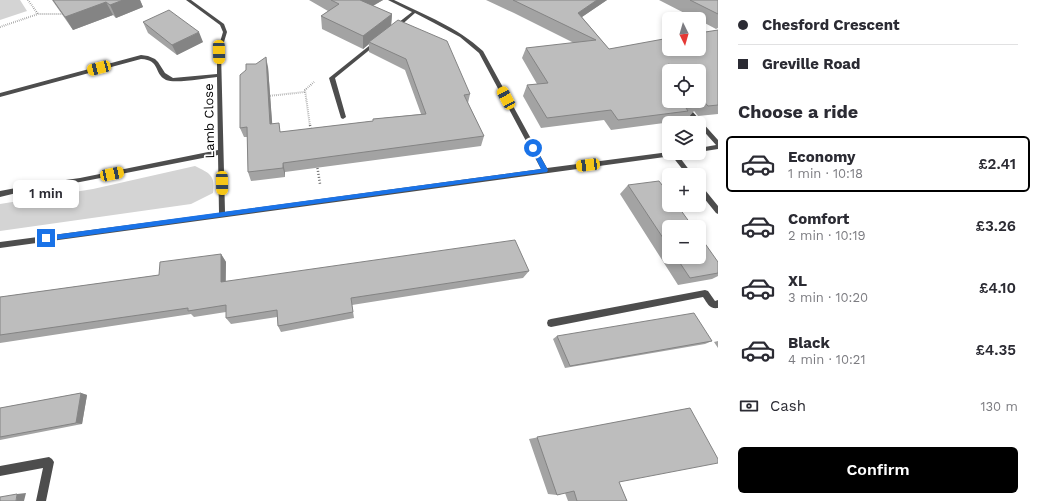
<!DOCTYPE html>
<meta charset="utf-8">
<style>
:root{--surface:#fff;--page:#f2f2f3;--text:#2b2b33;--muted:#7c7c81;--line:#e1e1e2;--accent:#000}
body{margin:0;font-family:"Work Sans",sans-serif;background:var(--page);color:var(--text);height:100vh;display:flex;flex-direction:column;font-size:15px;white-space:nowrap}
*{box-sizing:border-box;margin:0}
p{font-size:13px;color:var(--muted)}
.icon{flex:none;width:22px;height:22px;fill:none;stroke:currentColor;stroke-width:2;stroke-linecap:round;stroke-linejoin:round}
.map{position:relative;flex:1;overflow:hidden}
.details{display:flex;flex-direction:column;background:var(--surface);width:320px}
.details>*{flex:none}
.hud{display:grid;align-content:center;height:88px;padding:0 20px;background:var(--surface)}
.needle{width:26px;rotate:175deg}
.controls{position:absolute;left:662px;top:12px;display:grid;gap:8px}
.controls a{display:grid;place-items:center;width:44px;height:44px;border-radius:6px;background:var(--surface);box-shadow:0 2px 6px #0003;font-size:20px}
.end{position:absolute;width:18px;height:18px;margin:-9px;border:5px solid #1a73e8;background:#fff;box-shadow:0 0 0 2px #fff}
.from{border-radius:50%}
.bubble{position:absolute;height:28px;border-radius:6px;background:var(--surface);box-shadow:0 2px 6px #0003;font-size:13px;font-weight:600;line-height:28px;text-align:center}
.car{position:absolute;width:12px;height:24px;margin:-12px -6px;border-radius:5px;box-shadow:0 0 3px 1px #0007;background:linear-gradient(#f5c518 24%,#345 0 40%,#f5c518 0 76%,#345 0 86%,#f5c518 0)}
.hud b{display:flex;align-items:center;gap:14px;height:38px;font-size:15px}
.hud b+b{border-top:1px solid var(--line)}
.hud i{width:10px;height:10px;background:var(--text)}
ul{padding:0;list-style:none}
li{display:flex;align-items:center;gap:12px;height:56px;margin:0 8px 6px;padding:0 12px;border:2px solid transparent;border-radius:6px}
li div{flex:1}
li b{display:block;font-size:15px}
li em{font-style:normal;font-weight:600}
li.active{border-color:var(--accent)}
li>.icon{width:36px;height:36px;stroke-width:1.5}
h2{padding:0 20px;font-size:18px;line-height:48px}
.pay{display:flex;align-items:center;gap:10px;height:44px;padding:0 20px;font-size:15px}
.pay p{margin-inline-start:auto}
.cta{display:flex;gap:8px;margin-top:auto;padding:8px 20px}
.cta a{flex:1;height:46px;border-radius:6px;background:var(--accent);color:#fff;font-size:16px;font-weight:600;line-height:46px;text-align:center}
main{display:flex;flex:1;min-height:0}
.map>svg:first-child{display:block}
.green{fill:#d4d4d4}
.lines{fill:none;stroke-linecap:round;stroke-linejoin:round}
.path-far1{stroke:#6f6f6f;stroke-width:2;stroke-dasharray:0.5 1.5;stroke-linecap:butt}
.path{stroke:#6f6f6f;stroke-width:2.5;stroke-dasharray:1 2;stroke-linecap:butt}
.minor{fill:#4d4d4d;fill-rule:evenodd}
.wall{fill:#a3a3a3;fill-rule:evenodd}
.shaded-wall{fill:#848484}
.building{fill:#bdbdbd;stroke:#848484}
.route{fill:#1a73e8}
.labels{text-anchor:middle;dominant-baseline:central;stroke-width:3.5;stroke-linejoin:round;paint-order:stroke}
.street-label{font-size:13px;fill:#000;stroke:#fff}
</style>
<main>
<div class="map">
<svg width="718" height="501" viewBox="0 0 718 501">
<rect width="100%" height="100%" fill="#fff"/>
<!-- green -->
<path class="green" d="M0 0H20L27 11 0 20Z
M195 166C209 173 216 175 213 193L191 204 0 231V204L93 189Z"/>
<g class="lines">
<!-- path-far1 -->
<path class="path-far1" d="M28 0 38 14
M0 27 38 14H66
M268 96 305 92
M310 126 305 90 314 82"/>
<!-- path -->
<path class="path" d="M310 125 311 130
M317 165 320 184"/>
<!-- minor -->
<path class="minor" d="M186 0H191L224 24 227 32 221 52 225 212 541 169 479 53 460 37 436 24 415 13 398 28H394V26L412 12 388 0H394C425 15 457 27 483 51L547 168 669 152V153H679L678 155 693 175H687L672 156 0 248V242L219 213 218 155 80 182 37 188 0 197V191L37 184 80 178 218 150 217 77C206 78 175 84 166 80 153 73 161 60 141 59L0 97V93L141 55 148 56 155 59 158 62 165 73 173 78 217 74V52L223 32 220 25Z
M374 42 378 43 335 78 346 117 343 119 341 118 329 78Z
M677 101H683L718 140V149L699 152V148L716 145 699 126V123H696Z
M699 185H701L718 206V214L716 213 699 192Z
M705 290 708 291 715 301 718 300V308C709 309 708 304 703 297L551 327 548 326 547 323 548 320 551 319Z
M49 457 52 459 54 462 46 501H36L43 468 0 476V466Z"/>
</g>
<!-- wall -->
<path class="wall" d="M52 0H140L143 7 116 18 113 15 73 30Z
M309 0H383L373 6 392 14 391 25 470 94 468 103 484 136 481 146 285 172V177L251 181 248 172 247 137H244L240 128 268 67 272 124 281 132 373 121V119L421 114 405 70 369 52V44L363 49 322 29 321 16 328 11Z
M486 0H607L582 17 609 49 718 30V114L698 116 694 111 689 117 681 118 679 121 611 130 604 120 541 128 523 96 527 85 537 84 522 58 526 48 574 43 514 13ZM669 71H699V101H669Z
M659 0H718V28L716 29 699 20V19H696Z
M143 22 203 42 177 55 148 33Z
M628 185 669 227V257H699L718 262V276L712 279 678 285 620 194Z
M221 254 226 262V281L529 271 523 278 352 305 354 318 281 332 278 326 277 317 231 324 226 318V312L194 317 191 314 0 343V297L159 275Z
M557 336 712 341 705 344 565 368 553 339Z
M718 341V348L714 342Z
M81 393 87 395 82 424 0 440V408Z
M690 408 619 482 627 501H568L565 493 557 495 548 494 529 439Z"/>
<!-- shaded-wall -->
<path class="shaded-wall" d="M123 0H140L143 7 116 18 110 5Z
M360 0H383L360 13Z
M597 0H607L573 23 578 13Z
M106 2 113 15 73 30 65 17Z
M392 14 391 27 369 42V44L363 49V36Z
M199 32 203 42 177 55 172 45Z
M266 57 268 67 273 134 270 124Z
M669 64 661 75 664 66Z
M283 163 285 172V177L283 168Z
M221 254 226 262 225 289 221 282Z
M81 393 87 395 82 424 76 423Z
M26 493 24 501H16L17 494Z"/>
<!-- building -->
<path class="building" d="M53 0H123L110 5 106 2 65 17Z
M331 0H360L392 14 363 36 321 16 339 4Z
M513 0H597L578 13 609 49 669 38V49H699V33L718 30V105L708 106 699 96V71H676L673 67 669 64 664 66V68L669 74V101H693L698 107 686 108 688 111 618 120 611 110 547 118 527 85 548 83 526 48 596 40Z
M690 0H718V14Z
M169 10 199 32 172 45 143 22Z
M398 20 447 41 470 94 464 95 484 136 283 163V168L248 172 247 127 240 128V75L246 70V64H256L266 57 270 124 279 123 280 132 373 121V119L426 114 406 59 369 42Z
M659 181 669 194V205H677L693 227H669V247L628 185Z
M699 235 718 262V273L690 278 676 257H699Z
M515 240 529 271 351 298 353 312 278 326 277 310 226 318V305L188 311V308L0 335V297L159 275 160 262 221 254V282Z
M694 313 712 341 570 366 557 336Z
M81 393 76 423 0 437V408Z
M690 408 718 459V463L619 482 627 501H577L574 491 557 495 537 437Z
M17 494 16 501H0V497Z"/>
<!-- route -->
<path class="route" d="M531 147H535L548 170 547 172 46 241 43 238 46 236 541 169 531 148Z"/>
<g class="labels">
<!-- street labels -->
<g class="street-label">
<text transform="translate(209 121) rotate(-91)">Lamb Close</text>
</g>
</g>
</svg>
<div class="controls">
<a><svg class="needle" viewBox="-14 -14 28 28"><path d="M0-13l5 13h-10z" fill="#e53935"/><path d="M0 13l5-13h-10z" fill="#7c7c81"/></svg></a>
<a><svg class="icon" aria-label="locate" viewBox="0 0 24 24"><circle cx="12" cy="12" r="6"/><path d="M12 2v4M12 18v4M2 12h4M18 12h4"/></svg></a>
<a><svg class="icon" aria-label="layers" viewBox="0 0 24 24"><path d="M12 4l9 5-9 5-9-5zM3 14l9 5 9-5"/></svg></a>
<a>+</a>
<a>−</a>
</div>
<i class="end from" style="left:533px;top:148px"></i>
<i class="end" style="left:46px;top:238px"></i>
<div class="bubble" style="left:13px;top:180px;width:66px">1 min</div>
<i class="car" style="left:219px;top:52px;rotate:179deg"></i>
<i class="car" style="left:99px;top:68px;rotate:255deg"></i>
<i class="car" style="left:506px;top:98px;rotate:332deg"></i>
<i class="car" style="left:588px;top:165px;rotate:263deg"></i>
<i class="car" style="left:112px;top:174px;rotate:78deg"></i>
<i class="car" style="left:222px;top:183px;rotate:179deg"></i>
</div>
<section class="details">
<div class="hud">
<b><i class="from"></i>Chesford Crescent</b>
<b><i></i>Greville Road</b>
</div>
<h2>Choose a ride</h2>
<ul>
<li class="active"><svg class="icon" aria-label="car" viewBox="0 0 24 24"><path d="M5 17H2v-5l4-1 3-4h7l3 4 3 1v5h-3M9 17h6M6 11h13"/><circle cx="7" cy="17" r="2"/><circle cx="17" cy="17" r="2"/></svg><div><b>Economy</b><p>1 min · 10:18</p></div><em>£2.41</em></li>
<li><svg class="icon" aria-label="car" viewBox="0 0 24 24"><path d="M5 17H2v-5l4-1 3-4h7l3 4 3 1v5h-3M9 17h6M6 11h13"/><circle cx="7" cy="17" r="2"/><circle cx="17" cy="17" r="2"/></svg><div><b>Comfort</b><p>2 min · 10:19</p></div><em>£3.26</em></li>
<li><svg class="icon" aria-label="car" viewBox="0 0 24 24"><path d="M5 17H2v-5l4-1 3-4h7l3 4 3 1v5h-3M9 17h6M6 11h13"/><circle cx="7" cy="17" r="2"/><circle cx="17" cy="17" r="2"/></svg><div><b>XL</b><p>3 min · 10:20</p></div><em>£4.10</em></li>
<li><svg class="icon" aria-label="car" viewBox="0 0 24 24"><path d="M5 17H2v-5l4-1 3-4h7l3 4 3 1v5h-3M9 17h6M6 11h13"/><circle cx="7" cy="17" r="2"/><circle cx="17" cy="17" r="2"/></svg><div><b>Black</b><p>4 min · 10:21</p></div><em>£4.35</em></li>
</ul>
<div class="pay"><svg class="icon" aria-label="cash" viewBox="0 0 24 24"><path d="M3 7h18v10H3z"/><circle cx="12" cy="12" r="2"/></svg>Cash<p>130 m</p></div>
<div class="cta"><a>Confirm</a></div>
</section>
</main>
